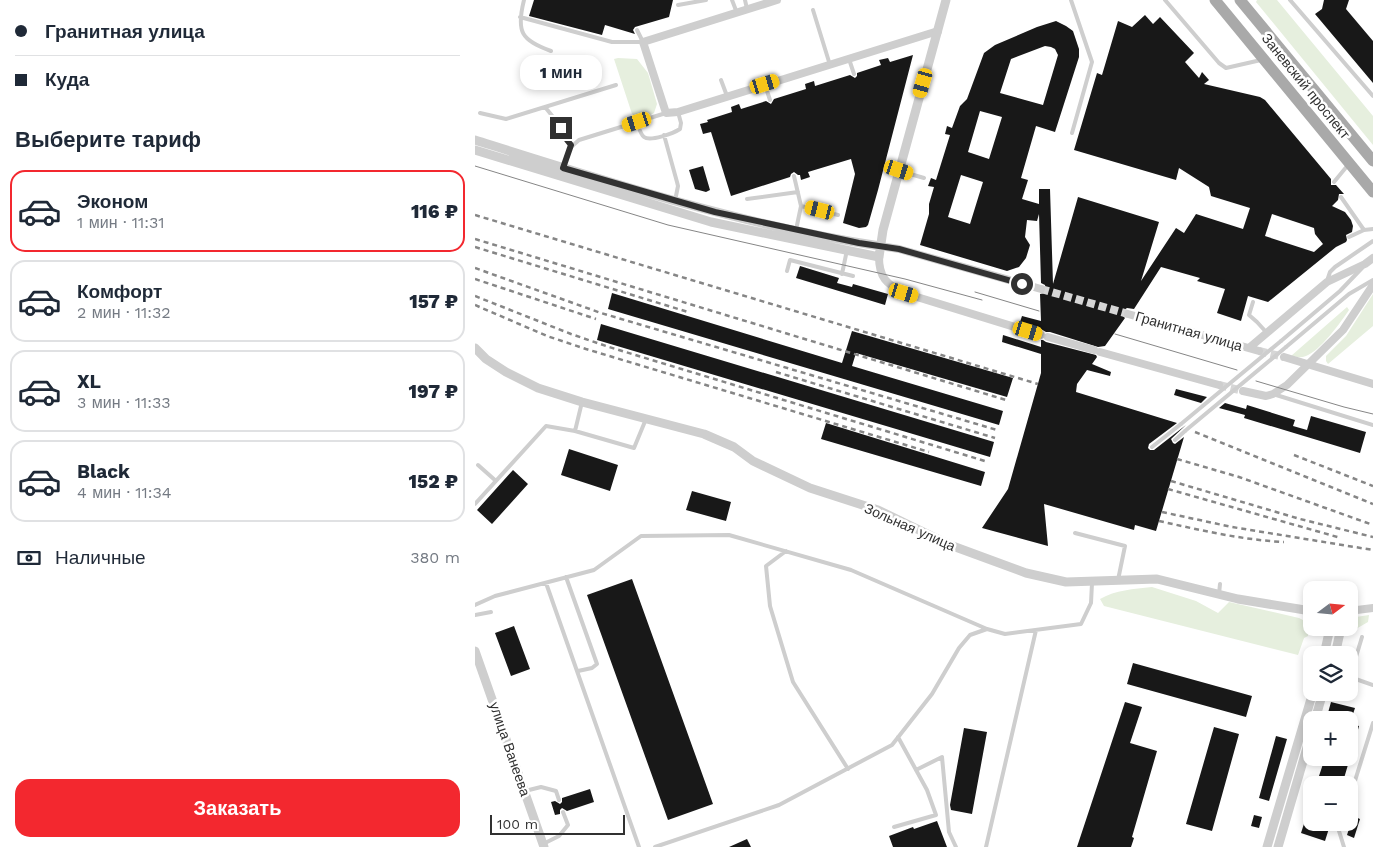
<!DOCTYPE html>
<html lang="ru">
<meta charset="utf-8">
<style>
:root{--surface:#fff;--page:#f2f2f3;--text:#1f2937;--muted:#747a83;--line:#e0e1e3;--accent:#f3282f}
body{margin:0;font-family:"Work Sans",sans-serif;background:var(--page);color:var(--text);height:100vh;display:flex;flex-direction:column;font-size:19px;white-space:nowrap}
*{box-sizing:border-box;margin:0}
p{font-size:16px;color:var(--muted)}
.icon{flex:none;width:28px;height:28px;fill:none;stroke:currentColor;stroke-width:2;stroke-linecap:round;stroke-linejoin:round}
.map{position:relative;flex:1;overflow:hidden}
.panel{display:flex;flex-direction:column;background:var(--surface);width:475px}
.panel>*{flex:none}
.guide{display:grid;align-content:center;height:110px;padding:0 15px;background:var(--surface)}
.needle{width:32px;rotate:74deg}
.tools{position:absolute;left:828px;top:581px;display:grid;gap:10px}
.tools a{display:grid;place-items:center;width:55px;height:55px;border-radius:10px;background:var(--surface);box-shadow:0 2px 8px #0003;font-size:25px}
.scale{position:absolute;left:15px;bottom:12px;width:135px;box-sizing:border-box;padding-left:5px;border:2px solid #313131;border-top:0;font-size:14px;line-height:18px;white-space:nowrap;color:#313131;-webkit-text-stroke:4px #fff;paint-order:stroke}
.end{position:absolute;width:22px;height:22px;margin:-11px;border:6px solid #313131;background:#fff;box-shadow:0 0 0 2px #fff}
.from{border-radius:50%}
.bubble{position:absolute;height:35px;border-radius:15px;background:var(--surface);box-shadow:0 2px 8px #0003;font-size:16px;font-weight:800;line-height:35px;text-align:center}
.car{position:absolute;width:15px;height:30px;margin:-15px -8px;border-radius:6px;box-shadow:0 0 4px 1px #0007;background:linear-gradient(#f5c518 24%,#345 0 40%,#f5c518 0 76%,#345 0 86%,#f5c518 0)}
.guide b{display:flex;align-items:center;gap:18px;height:48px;font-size:19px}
.guide b+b{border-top:1px solid var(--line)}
.guide i{width:12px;height:12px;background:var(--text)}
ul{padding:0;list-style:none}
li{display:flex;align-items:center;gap:15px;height:82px;margin:0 10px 8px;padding:0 5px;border:2px solid var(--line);border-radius:15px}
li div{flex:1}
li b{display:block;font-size:19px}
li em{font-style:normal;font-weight:800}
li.selected{border-color:var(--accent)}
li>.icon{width:45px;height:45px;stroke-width:1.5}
h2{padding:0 15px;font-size:22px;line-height:60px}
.pay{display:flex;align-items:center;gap:12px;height:55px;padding:0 15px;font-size:19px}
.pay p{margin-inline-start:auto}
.cta{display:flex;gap:10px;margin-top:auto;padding:10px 15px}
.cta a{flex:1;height:58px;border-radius:15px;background:var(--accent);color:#fff;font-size:20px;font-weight:800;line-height:58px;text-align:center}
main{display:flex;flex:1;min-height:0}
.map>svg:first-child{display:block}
.green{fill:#e6efde}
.building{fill:#181818;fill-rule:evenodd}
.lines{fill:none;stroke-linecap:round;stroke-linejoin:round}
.minor-tunnel{stroke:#d6d6d6;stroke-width:8;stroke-dasharray:8 4;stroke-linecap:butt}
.service{stroke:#cecece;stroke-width:4}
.minor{stroke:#cecece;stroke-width:8}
.tertiary{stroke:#cecece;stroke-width:9}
.primary{stroke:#a9a9a9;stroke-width:11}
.tram{stroke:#868686;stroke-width:1}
.rail{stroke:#868686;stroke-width:2.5;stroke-dasharray:5 4;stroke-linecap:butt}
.service-bridge{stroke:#cecece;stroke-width:4}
.route{stroke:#313131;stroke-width:6}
.labels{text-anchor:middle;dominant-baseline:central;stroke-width:5;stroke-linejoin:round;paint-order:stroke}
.street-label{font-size:14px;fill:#313131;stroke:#fff}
</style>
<main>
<section class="panel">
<div class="guide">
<b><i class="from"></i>Гранитная улица</b>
<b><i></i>Куда</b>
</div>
<h2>Выберите тариф</h2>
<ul>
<li class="selected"><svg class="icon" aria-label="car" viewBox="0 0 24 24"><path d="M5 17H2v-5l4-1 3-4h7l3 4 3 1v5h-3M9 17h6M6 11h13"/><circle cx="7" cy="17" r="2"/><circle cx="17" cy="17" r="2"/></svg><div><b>Эконом</b><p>1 мин · 11:31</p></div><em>116 ₽</em></li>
<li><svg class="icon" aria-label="car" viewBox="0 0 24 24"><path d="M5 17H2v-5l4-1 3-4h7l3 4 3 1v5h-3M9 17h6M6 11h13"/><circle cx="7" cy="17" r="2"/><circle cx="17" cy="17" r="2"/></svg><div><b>Комфорт</b><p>2 мин · 11:32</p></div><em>157 ₽</em></li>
<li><svg class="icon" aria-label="car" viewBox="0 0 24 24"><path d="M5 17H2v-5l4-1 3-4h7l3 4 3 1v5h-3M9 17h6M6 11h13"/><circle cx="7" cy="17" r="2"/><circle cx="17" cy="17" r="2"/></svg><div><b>XL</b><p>3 мин · 11:33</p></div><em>197 ₽</em></li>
<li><svg class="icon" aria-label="car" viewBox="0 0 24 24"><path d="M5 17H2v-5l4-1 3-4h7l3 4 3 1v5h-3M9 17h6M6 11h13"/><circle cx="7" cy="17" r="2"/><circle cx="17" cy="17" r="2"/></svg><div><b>Black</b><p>4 мин · 11:34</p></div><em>152 ₽</em></li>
</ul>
<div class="pay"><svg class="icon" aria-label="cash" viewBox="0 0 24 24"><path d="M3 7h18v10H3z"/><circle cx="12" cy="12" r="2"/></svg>Наличные<p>380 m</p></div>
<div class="cta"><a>Заказать</a></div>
</section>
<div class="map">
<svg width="898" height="847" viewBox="0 0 898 847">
<rect width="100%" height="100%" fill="#fff"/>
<!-- green -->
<path class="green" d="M782 0H802L898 116V145L781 2Z
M143 58 162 59 173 73 182 104 179 113C172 117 164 120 157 114L139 59Z
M898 294V326L853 364 851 361V356L871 336Z
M872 307 874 310C866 322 845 351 831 356 826 358 821 357 816 356Z
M677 587 721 601 743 613 754 602 824 618 834 623 833 636 829 638 823 655 629 606 625 599C641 590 658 589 677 587Z
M894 615 893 622 874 633 877 622 881 617Z"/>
<!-- building -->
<path class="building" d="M59 0H198L194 17 160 27 158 30 160 34 130 25 127 35 54 16Z
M849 0H874L871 9 898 41V83L840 14 847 9Z
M670 15 678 24 685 17 719 53 710 62 724 78 727 72 734 80 729 84 785 97 790 100 856 179V185H861L869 194H864L863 200 857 206 870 212 876 220 878 226 877 232 871 235 872 240 871 242 861 247 793 302 773 296 766 321 742 313 750 289 722 281 725 278 686 267 659 309 652 308 649 310 647 315 650 318 630 346 623 347 575 332H571L566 329 545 322 547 316 566 321 565 294 570 293 571 290 570 285 566 283 564 214 562 221 552 220 550 237 555 245 551 258 544 267 532 271 445 245 454 214V204L459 187 453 186 456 178 461 180 475 135 470 134 472 126 477 128 485 106 492 99 509 53 520 45 562 27 581 21 591 26 598 31 604 49V57L580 132 561 126 546 178 553 180 547 199 564 204V189H575L578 284 603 197 684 222 666 281 701 228 709 233 721 214 768 229 775 208 736 196 734 187 704 168 701 180 599 150 622 73 627 75 643 21 657 27ZM570 46 576 47 580 49 583 55 568 105 525 93 536 59ZM505 111 527 117 514 159 493 152ZM486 175 508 182 495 224 473 217ZM797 214 839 228 840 234 848 244 839 252 790 236Z
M438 55 403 190 393 225 391 227 384 228 368 223 380 174 376 159 333 172 335 177 326 180 325 175H323L319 172 316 174 315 177 256 196 236 132 228 134 225 124 233 122 232 120 257 112 256 107 264 104 266 109 291 101 296 104 299 99 331 89 330 84 339 81 340 86 375 75 380 78 382 76V73L406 65 404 60 413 58 415 62Z
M228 166 235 190 231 192 220 189 214 170Z
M325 266 364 278 362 283 377 287 378 284 413 294 410 305 321 278Z
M137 293 367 363 377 331 538 378 532 397 381 353 377 366 528 411 524 425 133 309Z
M126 324 519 442 515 457 122 340Z
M528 335 566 347V340H568L571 342 621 355 622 357 617 364 636 372 635 376 612 370 602 384 601 392 702 423 674 444 673 448 675 450H679L711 425 696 439 698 443 700 444 709 437 681 531 660 525 659 530 569 504 573 546 507 528 533 489 566 373V354L527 342Z
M701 389 732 397 726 403 699 395Z
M750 403 771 409 772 405 820 420 818 426 832 430 836 416 891 432 885 453 769 418 770 415 744 408Z
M351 423 510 472 506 486 346 439Z
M94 449 143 465 135 491 86 475Z
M38 470 53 484 17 524 2 510Z
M217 491 256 502 251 521 211 510Z
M157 579 238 804 193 820 112 595Z
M39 626 55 669 36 676 20 633Z
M658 663 777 696 771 717 652 684Z
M650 702 667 707 655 743 682 751 657 837 659 838 656 847H602Z
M856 702 880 708 876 720H851Z
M874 723 884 726 876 755H874Z
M739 727 764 734 737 831 711 824Z
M489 728 512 732 497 814 476 810 475 805Z
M801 736 812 739 794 801 784 798Z
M850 758H875L867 785H841Z
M115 789 119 802 92 811 87 808 85 810V814L80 815 76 802 80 801 85 804 87 802V798Z
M835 805 836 806V822H856L850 841 826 833Z
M779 815 787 817 784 828 776 826Z
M878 816 885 819 879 838 872 835Z
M462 821 472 847H418L414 836 438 827 439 829Z
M272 839 276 847H254Z"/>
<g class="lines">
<!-- minor-tunnel -->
<path class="minor-tunnel" d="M566 289 653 314
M784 351 809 357
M744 385 768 391"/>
<!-- service -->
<path class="service" d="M49 0C41 32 46 40 76 51
M257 0 262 13
M270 0 272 9
M596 0 617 62 597 133
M690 0 744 63 751 68 786 60
M815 0 898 96
M203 5 231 0
M338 10 355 65
M45 17 137 42H168L162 30
M374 59 379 74
M246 80 252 96
M290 85 295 100
M70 107 87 128 92 140 97 145
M5 113 31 119 141 85
M162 122C164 127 165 134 169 137 175 142 199 133 205 129L206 123 203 112
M189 135 202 182 203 186 200 201
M88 168 95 148 104 140 191 113
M425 171 449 178
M319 176 326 206 321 230
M859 182 873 165
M866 197 889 230
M272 199 323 192
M326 206 363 215
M874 237 889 230 898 229
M312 271 315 260 378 276
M367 274 372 250
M852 281 855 272 860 267 898 241
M778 302 774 315 782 322 792 333
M806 341 865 291 887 268
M811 347 874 294 898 280
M798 394 898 425
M100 431 159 448 171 419
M700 440 710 431
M677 447 706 424
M3 465 21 481
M0 504 71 426 100 431 107 402
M600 533 650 546 643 580
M311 551 291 566 295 606 318 682 373 769
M91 577 122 664 117 668 103 671
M71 583 164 847
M744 594 745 584
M0 605 20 596 119 570 166 536 254 535 376 570 512 629
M0 615 16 612
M875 677 898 685
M874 680 887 637
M867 698 869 692
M441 770 467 757 474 832 481 847
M50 791 66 787 81 791 84 800
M874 800 898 723
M867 822 864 831 869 847
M419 827 461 815 452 790 423 737
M68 844 84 836 93 825 88 812
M180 847 304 805 417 745 457 694 484 648 495 635 512 629 530 634 606 624 616 603 617 583
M511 847 561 630"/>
<!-- minor -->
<path class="minor" d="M302 0 168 42 191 113 203 112 463 31
M405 246 424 249 566 289
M404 257C404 277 411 284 429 293L566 335
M653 314 784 351
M573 337 619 350
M774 348 852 282 890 264 898 258
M625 352 744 385
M809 357 898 384
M768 391 791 396 798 394 812 385 868 330 898 285
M874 611 898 608"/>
<!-- tertiary -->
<path class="tertiary" d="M0 140C133 182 266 225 405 246
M0 150 236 222 404 257 408 230 471 0
M0 348 11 359 31 372 63 388 107 402 229 434 259 447 278 461 335 488 403 510 475 545 551 573 591 582 682 579 763 599 836 611
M0 651 69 847
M849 655 855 628
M860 655 866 628
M840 720 848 692
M792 847 838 692
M803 847 836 734"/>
<!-- primary -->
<path class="primary" d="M740 0 898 192
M765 0 898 161"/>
<!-- tram -->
<path class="tram" d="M0 166 193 225 430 279 507 300
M500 292 564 311
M640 334 762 370
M781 381 869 407 898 414"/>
<!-- rail -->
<path class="rail" d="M0 215 563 384
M0 239 531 400
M0 247 213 312
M0 268 126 313 522 430
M0 279 121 319
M0 296 96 334 134 347 513 462
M0 305 72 336 111 349 454 452
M301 372 520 438
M720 432 898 504
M819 455 898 486
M702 459 764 477 898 525
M696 481 825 519 898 537
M693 489 866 538
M687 512 757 527 898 550
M684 521C725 530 767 540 809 542"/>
<!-- service-bridge -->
<path class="service-bridge" d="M706 424 806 341
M710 431 811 347"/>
</g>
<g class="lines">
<!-- route -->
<path class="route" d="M86 128 92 140 96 145 88 168 240 212 384 243 424 249 547 284"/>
</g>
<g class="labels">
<!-- street labels -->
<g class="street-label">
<text transform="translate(831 86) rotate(51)">Заневский проспект</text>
<text transform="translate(714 331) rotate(16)">Гранитная улица</text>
<text transform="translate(435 527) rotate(24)">Зольная улица</text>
<text transform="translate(35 749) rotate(71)">улица Ванеева</text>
</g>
</g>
</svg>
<div class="tools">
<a><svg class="needle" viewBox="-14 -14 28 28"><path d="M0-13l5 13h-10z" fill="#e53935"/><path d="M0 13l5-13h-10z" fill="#747a83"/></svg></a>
<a><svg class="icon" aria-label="layers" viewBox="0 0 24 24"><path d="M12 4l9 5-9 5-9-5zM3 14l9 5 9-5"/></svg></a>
<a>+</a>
<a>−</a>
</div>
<div class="scale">100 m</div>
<i class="end from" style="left:547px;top:284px"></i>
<i class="end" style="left:86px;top:128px"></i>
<div class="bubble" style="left:45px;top:55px;width:82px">1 мин</div>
<i class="car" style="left:448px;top:83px;rotate:196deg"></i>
<i class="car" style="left:290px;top:84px;rotate:73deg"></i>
<i class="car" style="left:162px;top:122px;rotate:252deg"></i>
<i class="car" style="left:424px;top:170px;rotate:108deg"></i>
<i class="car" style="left:345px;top:210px;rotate:284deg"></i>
<i class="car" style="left:429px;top:293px;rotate:107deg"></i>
<i class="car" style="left:553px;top:331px;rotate:107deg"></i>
</div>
</main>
